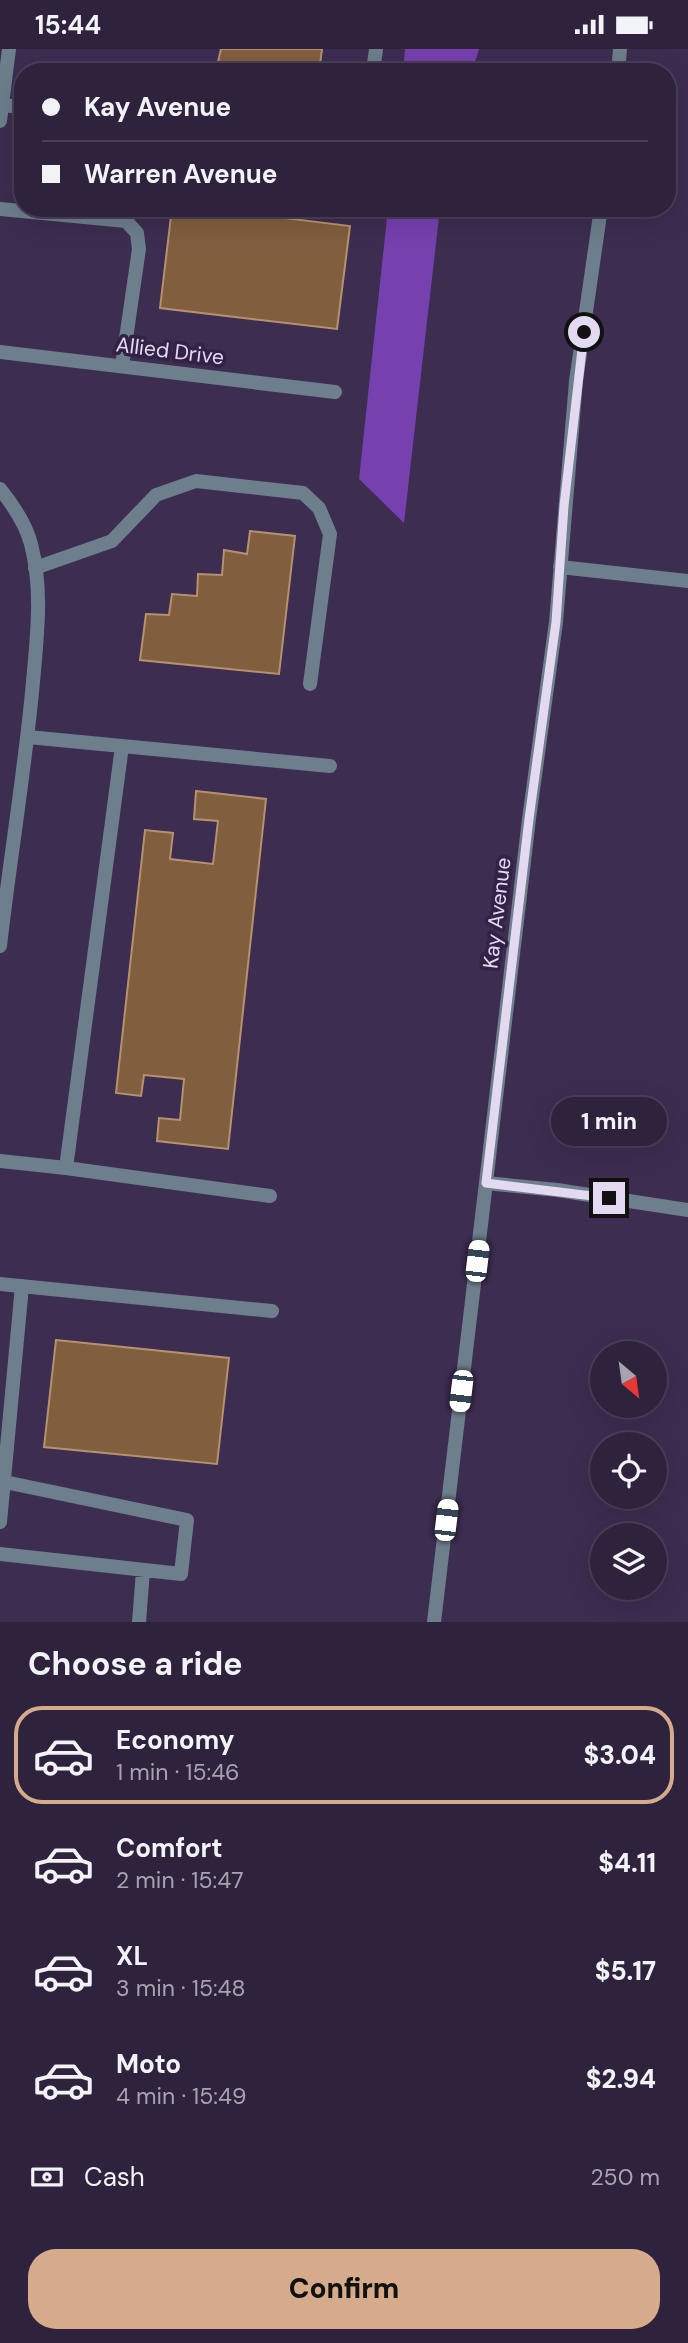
<!DOCTYPE html>
<meta charset="utf-8">
<style>
:root{--surface:#2e223d;--page:#362a44;--text:#f1f3f6;--muted:#a7a4b0;--line:#493f57;--accent:#d6ab8b}
body{margin:0;font-family:"DM Sans",sans-serif;background:var(--page);color:var(--text);height:100vh;display:flex;flex-direction:column;font-size:26px;white-space:nowrap}
*{box-sizing:border-box;margin:0}
p{font-size:23px;color:var(--muted)}
.icon{flex:none;width:38px;height:38px;fill:none;stroke:currentColor;stroke-width:2;stroke-linecap:round;stroke-linejoin:round}
.map{position:relative;height:1573px;overflow:hidden}
.details{display:flex;flex-direction:column;background:var(--surface);flex:1}
.details>*{flex:none}
.guide{position:absolute;left:14px;top:14px;width:662px;height:154px;border-radius:28px;box-shadow:0 7px 28px #0002,0 0 0 2px var(--line);display:grid;align-content:center;height:154px;padding:0 28px;background:var(--surface)}
.needle{width:46px;rotate:151deg}
.fabs{position:absolute;left:590px;top:1292px;display:grid;gap:14px}
.fabs a{display:grid;place-items:center;width:77px;height:77px;border-radius:50%;background:var(--surface);box-shadow:0 7px 28px #0002,0 0 0 2px var(--line);font-size:35px}
.end{position:absolute;width:32px;height:32px;margin:-16px;border:9px solid #e3daf1;background:#111;box-shadow:0 0 0 4px #111}
.from{border-radius:50%}
.bubble{position:absolute;height:49px;border-radius:24px;background:var(--surface);box-shadow:0 7px 28px #0002,0 0 0 2px var(--line);font-size:23px;font-weight:800;line-height:49px;text-align:center}
.car{position:absolute;width:21px;height:42px;margin:-21px -10px;border-radius:9px;box-shadow:0 0 5px 2px #0007;background:linear-gradient(#fff 24%,#345 0 40%,#fff 0 76%,#345 0 86%,#fff 0)}
.guide b{display:flex;align-items:center;gap:24px;height:66px;font-size:26px}
.guide b+b{border-top:2px solid var(--line)}
.guide i{width:18px;height:18px;background:var(--text)}
ul{padding:0;list-style:none}
li{display:flex;align-items:center;gap:21px;height:98px;margin:0 14px 10px;padding:0 14px;border:4px solid transparent;border-radius:28px}
li div{flex:1}
li b{display:block;font-size:26px}
li em{font-style:normal;font-weight:800}
li.current{border-color:var(--accent)}
li>.icon{width:63px;height:63px;stroke-width:1.5}
h2{padding:0 28px;font-size:32px;line-height:84px}
.pay{display:flex;align-items:center;gap:18px;height:77px;padding:0 28px;font-size:26px}
.pay p{margin-inline-start:auto}
.action{display:flex;gap:14px;margin-top:auto;padding:14px 28px}
.action a{flex:1;height:80px;border-radius:28px;background:var(--accent);color:#111;font-size:28px;font-weight:800;line-height:80px;text-align:center}
.status{display:flex;justify-content:space-between;align-items:center;height:49px;padding:0 35px;background:var(--surface);direction:ltr}
.status svg{height:19px;fill:currentColor}
.map>svg:first-child{display:block}
.forest{fill:#7640ae}
.building{fill:#815e3e;stroke:#b7916f;stroke-width:2}
.lines{fill:none;stroke-linecap:round;stroke-linejoin:round}
.lane{stroke:#6d7e8c;stroke-width:14}
.street{stroke:#6d7e8c;stroke-width:14}
.route{stroke:#e3daf1;stroke-width:9}
.labels{text-anchor:middle;dominant-baseline:central;stroke-width:7;stroke-linejoin:round;paint-order:stroke}
.street-label{font-size:21px;fill:#e3daf1;stroke:#332246}
</style>
<div class="status"><b>15:44</b><svg viewBox="0 0 49 12"><path d="M0 12V9h3v3zM5 12V6h3v6zM10 12V3h3v9zM15 12V0h3v12zM26 1h20v11H26zM47 4h2v5h-2z"/></svg></div>
<div class="map">
<svg width="688" height="1573" viewBox="0 0 688 1573">
<rect width="100%" height="100%" fill="#3d2d51"/>
<!-- forest -->
<path class="forest" d="M405 0H479L472 23H403Z
M388 159H440L404 474 359 430Z"/>
<!-- building -->
<path class="building" d="M322 0 319 23 218 13 221 0Z
M172 159H202L350 177 337 280 160 259Z
M250 482 295 487 279 625 140 611 146 565 169 566 172 545 197 547 198 525 222 526 224 501 247 505Z
M196 742 266 750 228 1100 157 1092 159 1069 180 1071 184 1030 144 1026 141 1047 116 1044 145 781 173 784 170 810 213 815 218 772 194 770Z
M56 1291 229 1309 217 1415 44 1398Z"/>
<g class="lines">
<!-- lane -->
<path class="lane" d="M373 23 376 0
M2 56 23 58
M0 72 9 0
M0 160 126 172 137 184 139 200 122 317
M0 303 335 343
M0 440C13 456 26 476 31 495 43 541 37 587 33 633 25 721 10 809 0 897
M35 519 112 492 156 446 196 432 303 444 319 459 330 485 310 635
M28 688 330 717
M0 1112 66 1119 122 697
M66 1119 270 1147
M0 1235 272 1262
M0 1473 22 1237
M0 1505 181 1525 187 1471 5 1433
M139 1573 143 1522"/>
<!-- street -->
<path class="street" d="M618 23 620 0
M560 518 688 532
M486 1134 557 1141 688 1161
M434 1573 529 770 556 573 576 332 601 159"/>
</g>
<g class="lines">
<!-- route -->
<path class="route" d="M584 283 564 457 556 573 529 770 486 1134 609 1149"/>
</g>
<g class="labels">
<!-- street labels -->
<g class="street-label">
<text transform="translate(170 302) rotate(7)">Allied Drive</text>
<text transform="translate(497 864) rotate(-83)">Kay Avenue</text>
</g>
</g>
</svg>
<div class="fabs">
<a><svg class="needle" viewBox="-14 -14 28 28"><path d="M0-13l5 13h-10z" fill="#e53935"/><path d="M0 13l5-13h-10z" fill="#a7a4b0"/></svg></a>
<a><svg class="icon" aria-label="locate" viewBox="0 0 24 24"><circle cx="12" cy="12" r="6"/><path d="M12 2v4M12 18v4M2 12h4M18 12h4"/></svg></a>
<a><svg class="icon" aria-label="layers" viewBox="0 0 24 24"><path d="M12 4l9 5-9 5-9-5zM3 14l9 5 9-5"/></svg></a>
</div>
<i class="end from" style="left:584px;top:283px"></i>
<i class="end" style="left:609px;top:1149px"></i>
<div class="bubble" style="left:551px;top:1048px;width:116px">1 min</div>
<i class="car" style="left:477px;top:1212px;rotate:7deg"></i>
<i class="car" style="left:461px;top:1342px;rotate:187deg"></i>
<i class="car" style="left:446px;top:1471px;rotate:7deg"></i>
<div class="guide">
<b><i class="from"></i>Kay Avenue</b>
<b><i></i>Warren Avenue</b>
</div>
</div>
<section class="details">
<h2>Choose a ride</h2>
<ul>
<li class="current"><svg class="icon" aria-label="car" viewBox="0 0 24 24"><path d="M5 17H2v-5l4-1 3-4h7l3 4 3 1v5h-3M9 17h6M6 11h13"/><circle cx="7" cy="17" r="2"/><circle cx="17" cy="17" r="2"/></svg><div><b>Economy</b><p>1 min · 15:46</p></div><em>$3.04</em></li>
<li><svg class="icon" aria-label="car" viewBox="0 0 24 24"><path d="M5 17H2v-5l4-1 3-4h7l3 4 3 1v5h-3M9 17h6M6 11h13"/><circle cx="7" cy="17" r="2"/><circle cx="17" cy="17" r="2"/></svg><div><b>Comfort</b><p>2 min · 15:47</p></div><em>$4.11</em></li>
<li><svg class="icon" aria-label="car" viewBox="0 0 24 24"><path d="M5 17H2v-5l4-1 3-4h7l3 4 3 1v5h-3M9 17h6M6 11h13"/><circle cx="7" cy="17" r="2"/><circle cx="17" cy="17" r="2"/></svg><div><b>XL</b><p>3 min · 15:48</p></div><em>$5.17</em></li>
<li><svg class="icon" aria-label="car" viewBox="0 0 24 24"><path d="M5 17H2v-5l4-1 3-4h7l3 4 3 1v5h-3M9 17h6M6 11h13"/><circle cx="7" cy="17" r="2"/><circle cx="17" cy="17" r="2"/></svg><div><b>Moto</b><p>4 min · 15:49</p></div><em>$2.94</em></li>
</ul>
<div class="pay"><svg class="icon" aria-label="cash" viewBox="0 0 24 24"><path d="M3 7h18v10H3z"/><circle cx="12" cy="12" r="2"/></svg>Cash<p>250 m</p></div>
<div class="action"><a>Confirm</a></div>
</section>
